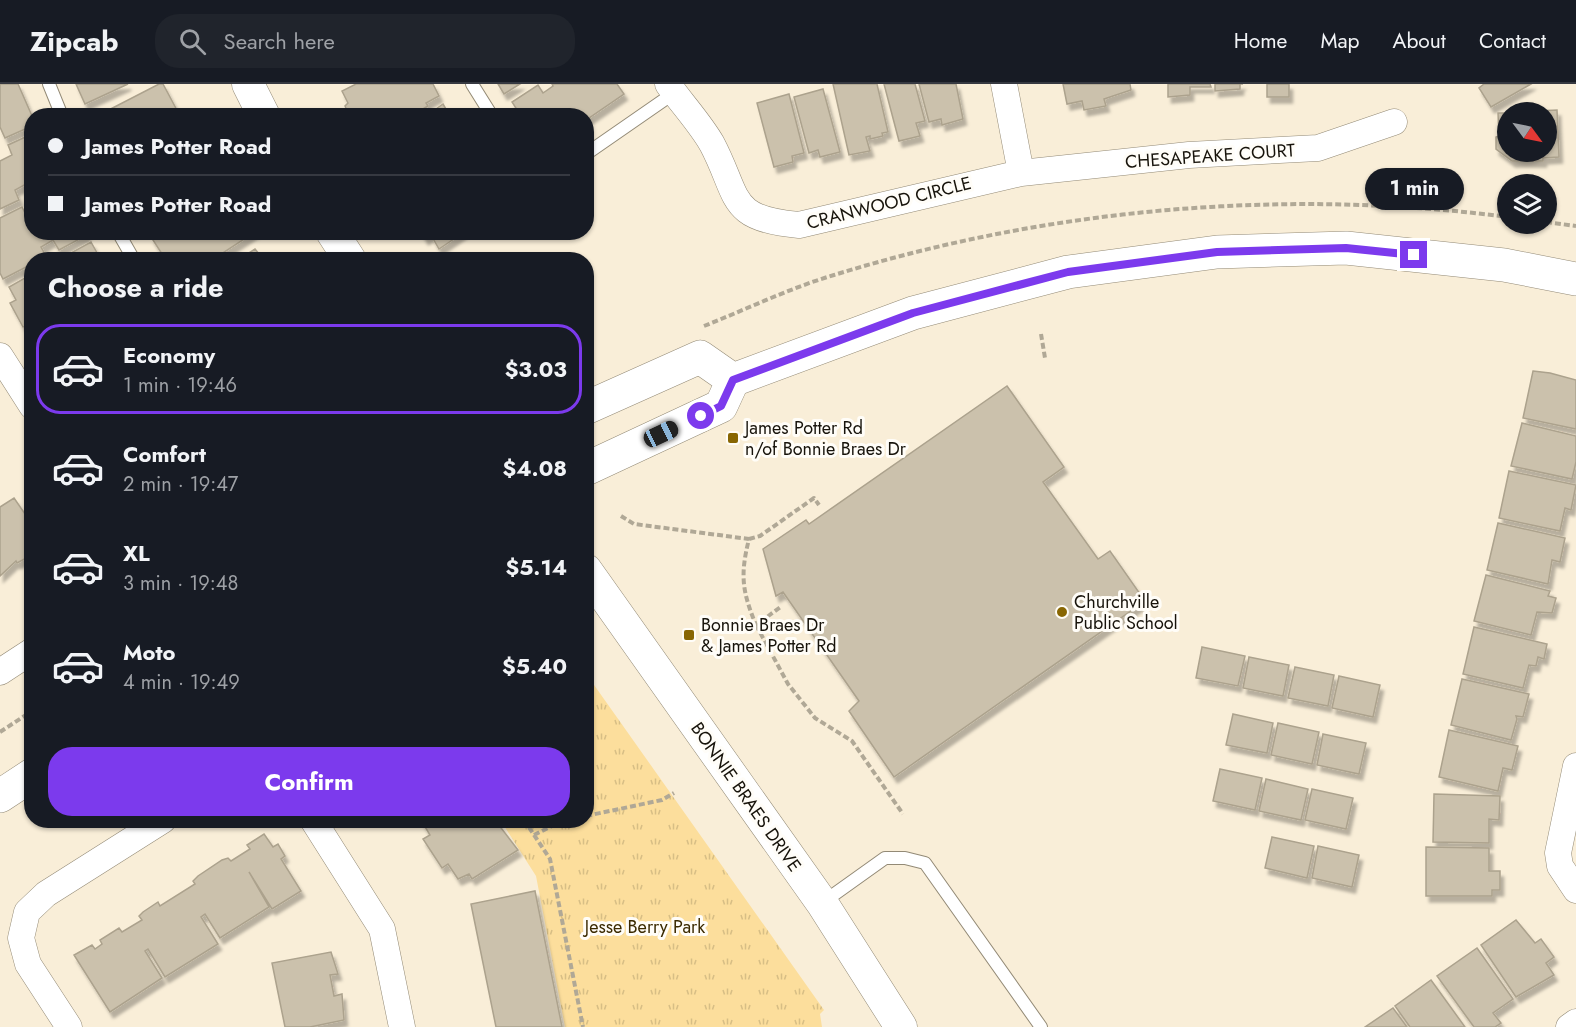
<!DOCTYPE html>
<meta charset="utf-8">
<style>
:root{--surface:#171b24;--page:#20242c;--text:#f1f3f6;--muted:#9ea1a6;--line:#363941;--accent:#7c3aed}
body{margin:0;font-family:Jost,sans-serif;background:var(--page);color:var(--text);height:100vh;display:flex;flex-direction:column;font-size:22px;white-space:nowrap}
*{box-sizing:border-box;margin:0}
p{font-size:20px;color:var(--muted)}
.icon{flex:none;width:33px;height:33px;fill:none;stroke:currentColor;stroke-width:2;stroke-linecap:round;stroke-linejoin:round}
.map{position:relative;flex:1;overflow:hidden}
.drawer{position:absolute;left:24px;top:168px;width:570px;height:576px;display:flex;flex-direction:column;background:var(--surface);border-radius:24px;box-shadow:0 2px 4px #0004}
.drawer>*{flex:none}
.banner{position:absolute;left:24px;top:24px;width:570px;height:132px;border-radius:24px;box-shadow:0 2px 4px #0004;display:grid;align-content:center;height:132px;padding:0 24px;background:var(--surface)}
.needle{width:39px;rotate:123deg}
.fabs{position:absolute;left:1497px;top:18px;display:grid;gap:12px}
.fabs a{display:grid;place-items:center;width:60px;height:60px;border-radius:50%;background:var(--surface);box-shadow:0 2px 4px #0004;font-size:30px}
.end{position:absolute;width:27px;height:27px;margin:-14px;border:8px solid #7c3aed;background:#fff;box-shadow:0 0 0 3px #fff}
.from{border-radius:50%}
.bubble{position:absolute;height:42px;border-radius:21px;background:var(--surface);box-shadow:0 2px 4px #0004;font-size:20px;font-weight:700;line-height:42px;text-align:center}
.car{position:absolute;width:18px;height:36px;margin:-18px -9px;border-radius:8px;box-shadow:0 0 4px 2px #0007;background:linear-gradient(#222 24%,#8ab4d8 0 40%,#222 0 76%,#8ab4d8 0 86%,#222 0)}
.banner b{display:flex;align-items:center;gap:21px;height:57px;font-size:22px}
.banner b+b{border-top:2px solid var(--line)}
.banner i{width:15px;height:15px;background:var(--text)}
ul{padding:0;list-style:none}
li{display:flex;align-items:center;gap:18px;height:90px;margin:0 12px 9px;padding:0 12px;border:3px solid transparent;border-radius:24px}
li div{flex:1}
li b{display:block;font-size:22px}
li em{font-style:normal;font-weight:700}
li.active{border-color:var(--accent)}
li>.icon{width:54px;height:54px;stroke-width:1.5}
h2{padding:0 24px;font-size:27px;line-height:72px}
.button{display:flex;gap:12px;margin-top:auto;padding:12px 24px}
.button a{flex:1;height:69px;border-radius:24px;background:var(--accent);color:#fff;font-size:24px;font-weight:700;line-height:69px;text-align:center}
header{display:flex;align-items:center;gap:36px;box-sizing:border-box;height:84px;padding:0 30px;background:var(--surface);border-bottom:2px solid var(--line)}
header strong{font-size:28px}
nav{display:flex;gap:33px;margin-inline-start:auto;font-size:21px}
.search{width:420px;height:54px;background:var(--page);display:flex;align-items:center;gap:15px;box-sizing:border-box;padding:0 21px;border-radius:24px;color:var(--muted);font-size:22px}
.map>svg:first-child{display:block}
.park{fill:url(#park-tufts)}
.building{fill:#cbc1ac;stroke:#aca28d;stroke-width:1.5;filter:url(#shadow)}
.lines{fill:none;stroke-linecap:round;stroke-linejoin:round}
.service-casing{stroke:#938a76;stroke-width:14}
.minor-casing{stroke:#938a76;stroke-width:27}
.tertiary-casing{stroke:#938a76;stroke-width:33}
.secondary-casing{stroke:#938a76;stroke-width:34}
.path{stroke:#b0a896;stroke-width:4;stroke-dasharray:6 3;stroke-linecap:butt}
.service{stroke:#fff;stroke-width:12}
.minor{stroke:#fff;stroke-width:26}
.tertiary{stroke:#fff;stroke-width:32}
.secondary{stroke:#fff;stroke-width:33}
.route{stroke:#7c3aed;stroke-width:8}
.poi-dot{fill:#886603;stroke:#fffdf8;stroke-width:2}
.labels{text-anchor:middle;dominant-baseline:central;stroke-width:6;stroke-linejoin:round;paint-order:stroke}
.street-label{font-size:18px;fill:#17130b;stroke:#fffdf8}
.poi-label{font-size:18px;fill:#17130b;stroke:#fffdf8;text-anchor:start}
.park-label{font-size:18px;fill:#3b2a00;stroke:#fffdf8}
</style>
<header>
<strong>Zipcab</strong>
<div class="search"><svg class="icon" aria-label="search" viewBox="0 0 24 24"><circle cx="10" cy="10" r="6"/><path d="M15 15l6 6"/></svg>Search here</div>
<nav><a>Home</a><a>Map</a><a>About</a><a>Contact</a></nav>
</header>
<div class="map">
<svg width="1576" height="943" viewBox="0 0 1576 943">
<defs>
<pattern id="park-tufts" width="24" height="20" patternUnits="userSpaceOnUse" patternTransform="scale(1.5)"><rect width="24" height="20" fill="#fcde9c"/><path d="M3 7l-1-3M5 7V3M7 7l1-3M15 17l-1-3M17 17v-4M19 17l1-3" fill="none" stroke="#d7be85"/></pattern>
<filter id="shadow"><feDropShadow dx="3.5" dy="6" stdDeviation="1.5" flood-color="#0004"/></filter>
</defs>
<rect width="100%" height="100%" fill="#f9eed8"/>
<!-- park -->
<path class="park" d="M587 591 824 926 820 930 822 943H565L536 792 501 737 586 736Z"/>
<!-- building -->
<path class="building" d="M0 0H18L32 32V42L5 54 0 43Z
M76 0H128L85 20Z
M159 0H163L179 30 181 29 183 32H97Z
M356 0H433L439 12 426 19 428 22 411 32H349L345 22 348 19 342 7Z
M498 0H520L504 10Z
M552 0H617L624 10 586 36V32H521L512 18 538 1 543 9 553 2Z
M833 0H877L888 48 882 49 883 52 870 55V52L866 53 870 67 849 71Z
M884 0H915L925 37 916 39 920 52 899 57Z
M919 0H956L963 35 942 41 941 35 929 38Z
M1063 0H1130L1131 6 1104 15 1106 22 1084 26 1082 17 1067 20Z
M1168 0H1210L1211 3H1190V11L1168 13Z
M1215 0H1243H1240V5L1215 7Z
M1267 0H1289V13H1267Z
M1531 0 1491 23 1479 4 1484 0Z
M823 5 840 68 820 73 818 66 809 69 794 13Z
M789 10 804 69 792 72 793 78 774 83 757 19Z
M443 20 450 32H426Z
M1557 26 1559 73 1543 74V77H1512L1496 65V53L1499 52 1498 29H1508V68H1546V28H1514Z
M32 50V109L26 100 15 106 19 116 0 125V77L12 71 8 61Z
M22 123 27 133 32 131V148H86L87 151 59 166 53 156 41 163 46 172 32 176V180L3 195 0 189V134Z
M159 148H255L212 176H166L151 153Z
M421 148H464L439 165 431 151 425 155Z
M91 158 101 176H63L62 174Z
M255 165 264 176H238Z
M32 190V241L23 243 10 219 16 216 9 203Z
M1533 287 1550 289 1576 296V345L1523 334Z
M1007 302 1064 383 1043 398 1098 475 1110 467 1145 517 894 693 849 627 859 617 783 508 776 512 763 465 806 436 809 440Z
M1522 339 1576 352V378L1572 395 1511 382Z
M1509 387 1576 401 1571 426 1565 424 1560 447 1499 434Z
M14 414 25 430 32 425V471L17 479 16 477 0 492V423Z
M1498 439 1565 454 1560 478 1552 476 1548 500 1487 486Z
M1486 491 1550 507 1548 512 1556 514 1552 529 1537 528 1531 551 1474 537Z
M1474 543 1547 560 1544 575 1538 573 1536 582 1529 581 1523 604 1463 590Z
M1202 563 1245 572 1238 602 1196 594Z
M1249 573 1289 581 1283 612 1243 604Z
M1295 583 1334 591 1328 622 1288 614Z
M1339 592 1380 601 1373 633 1332 624Z
M1462 595 1529 610 1523 633 1516 632 1517 635 1511 656 1451 641Z
M1233 630 1273 639 1267 669 1226 661Z
M1278 639 1319 648 1312 680 1271 671Z
M1449 646 1518 662 1512 686 1503 684 1498 707 1439 693Z
M1323 650 1366 659 1359 690 1317 681Z
M1220 685 1262 694 1255 726 1213 717Z
M1266 695 1308 705 1301 736 1259 727Z
M1312 705 1353 714 1346 745 1305 736Z
M1434 710 1500 712 1499 736 1489 735V759L1433 758Z
M421 736H495L518 766 472 795 469 790 458 795 448 780 442 784 423 755 430 751Z
M264 750 273 763 278 760 285 772 281 775 301 807 272 825 249 788 269 823 220 854 205 830 201 833 218 860 165 893 148 865 145 867 162 894 110 928 74 871 92 861 95 865 102 860 100 856 119 844 122 848 142 836 139 832 143 828 158 818 160 822 195 800 193 797 198 792 222 776 228 774 231 777 250 765 247 761Z
M1272 753 1314 762 1307 794 1265 784Z
M1318 762 1359 771 1352 803 1312 794Z
M1426 763 1489 764V787H1500V806H1492V812H1426Z
M535 807 562 943H496L471 820Z
M1516 836 1535 859 1541 855 1554 873 1546 879 1554 891 1516 913 1481 861Z
M1477 864 1513 915 1493 929 1501 939 1495 943H1474L1437 892Z
M331 868 338 890 330 891 334 912 342 910 344 936 310 943H285L272 879Z
M1431 896 1465 943H1410L1395 922Z
M1393 924 1407 943H1365Z"/>
<g class="lines">
<defs>
<path id="service" d="M49 0 62 32
M472 0 492 32
M586 70 674 9
M118 148 134 176
M822 819 885 774H905L925 779 1041 943"/>
<path id="minor" d="M668 0C682 20 700 39 712 60 740 113 727 135 799 141L1021 89 1189 71 1318 64 1394 38
M1004 0 1021 89
M0 272 32 322
M0 588 32 567
M1576 682 1558 769 1560 782 1576 806
M313 736 382 845 402 943
M69 943 28 880 21 854 27 828 46 810 163 736
M1569 943 1576 938"/>
<path id="tertiary" d="M248 0 264 32
M332 148 350 176
M586 486 822 819 901 943"/>
<path id="secondary" d="M586 324 700 273 733 296
M586 385 721 322 733 296 913 229 1068 188 1217 168 1346 164 1504 181 1576 195
M0 712 32 691"/>
</defs>
<!-- service casing -->
<use href="#service" class="service-casing"/>
<!-- minor casing -->
<use href="#minor" class="minor-casing"/>
<!-- tertiary casing -->
<use href="#tertiary" class="tertiary-casing"/>
<!-- secondary casing -->
<use href="#secondary" class="secondary-casing"/>
<!-- path -->
<path class="path" d="M1546 138 1576 142
M704 242C747 225 790 204 834 191 1050 124 1284 104 1508 133
M1041 250 1045 274
M621 432 634 440 749 455C740 491 742 507 756 541L782 522
M749 455 760 452 814 414 819 421
M756 541 788 600 815 634 852 657 903 730
M0 648 32 627
M586 732 662 716 674 709
M524 736 550 775 583 943
M534 751 564 736"/>
<!-- service -->
<use href="#service" class="service"/>
<!-- minor -->
<use href="#minor" class="minor"/>
<!-- tertiary -->
<use href="#tertiary" class="tertiary"/>
<!-- secondary -->
<use href="#secondary" class="secondary"/>
</g>
<g class="lines">
<!-- route -->
<path class="route" d="M701 332 721 322 733 296 913 229 1068 188 1217 168 1346 164 1414 171"/>
</g>
<!-- markers -->
<g class="poi-dot">
<rect x="727" y="348" width="12" height="12" rx="3"/>
<circle cx="1062" cy="528" r="6"/>
<rect x="683" y="545" width="12" height="12" rx="3"/>
</g>
<g class="labels">
<!-- street labels -->
<g class="street-label">
<text transform="translate(1210 72) rotate(-4)">CHESAPEAKE COURT</text>
<text transform="translate(889 119) rotate(-14)">CRANWOOD CIRCLE</text>
<text transform="translate(746 713) rotate(55)">BONNIE BRAES DRIVE</text>
</g>
<!-- poi labels -->
<g class="poi-label">
<text x="745" y="344">James Potter Rd<tspan x="745" dy="21">n/of Bonnie Braes Dr</tspan></text>
<text x="1074" y="518">Churchville<tspan x="1074" dy="21">Public School</tspan></text>
<text x="701" y="541">Bonnie Braes Dr<tspan x="701" dy="21">&amp; James Potter Rd</tspan></text>
</g>
<!-- park labels -->
<g class="park-label">
<text x="645" y="843">Jesse Berry Park</text>
</g>
</g>
</svg>
<div class="fabs">
<a><svg class="needle" viewBox="-14 -14 28 28"><path d="M0-13l5 13h-10z" fill="#e53935"/><path d="M0 13l5-13h-10z" fill="#9ea1a6"/></svg></a>
<a><svg class="icon" aria-label="layers" viewBox="0 0 24 24"><path d="M12 4l9 5-9 5-9-5zM3 14l9 5 9-5"/></svg></a>
</div>
<i class="end from" style="left:701px;top:332px"></i>
<i class="end" style="left:1414px;top:171px"></i>
<div class="bubble" style="left:1365px;top:84px;width:99px">1 min</div>
<i class="car" style="left:661px;top:350px;rotate:65deg"></i>
<div class="banner">
<b><i class="from"></i>James Potter Road</b>
<b><i></i>James Potter Road</b>
</div>
<section class="drawer">
<h2>Choose a ride</h2>
<ul>
<li class="active"><svg class="icon" aria-label="car" viewBox="0 0 24 24"><path d="M5 17H2v-5l4-1 3-4h7l3 4 3 1v5h-3M9 17h6M6 11h13"/><circle cx="7" cy="17" r="2"/><circle cx="17" cy="17" r="2"/></svg><div><b>Economy</b><p>1 min · 19:46</p></div><em>$3.03</em></li>
<li><svg class="icon" aria-label="car" viewBox="0 0 24 24"><path d="M5 17H2v-5l4-1 3-4h7l3 4 3 1v5h-3M9 17h6M6 11h13"/><circle cx="7" cy="17" r="2"/><circle cx="17" cy="17" r="2"/></svg><div><b>Comfort</b><p>2 min · 19:47</p></div><em>$4.08</em></li>
<li><svg class="icon" aria-label="car" viewBox="0 0 24 24"><path d="M5 17H2v-5l4-1 3-4h7l3 4 3 1v5h-3M9 17h6M6 11h13"/><circle cx="7" cy="17" r="2"/><circle cx="17" cy="17" r="2"/></svg><div><b>XL</b><p>3 min · 19:48</p></div><em>$5.14</em></li>
<li><svg class="icon" aria-label="car" viewBox="0 0 24 24"><path d="M5 17H2v-5l4-1 3-4h7l3 4 3 1v5h-3M9 17h6M6 11h13"/><circle cx="7" cy="17" r="2"/><circle cx="17" cy="17" r="2"/></svg><div><b>Moto</b><p>4 min · 19:49</p></div><em>$5.40</em></li>
</ul>
<div class="button"><a>Confirm</a></div>
</section>
</div>
